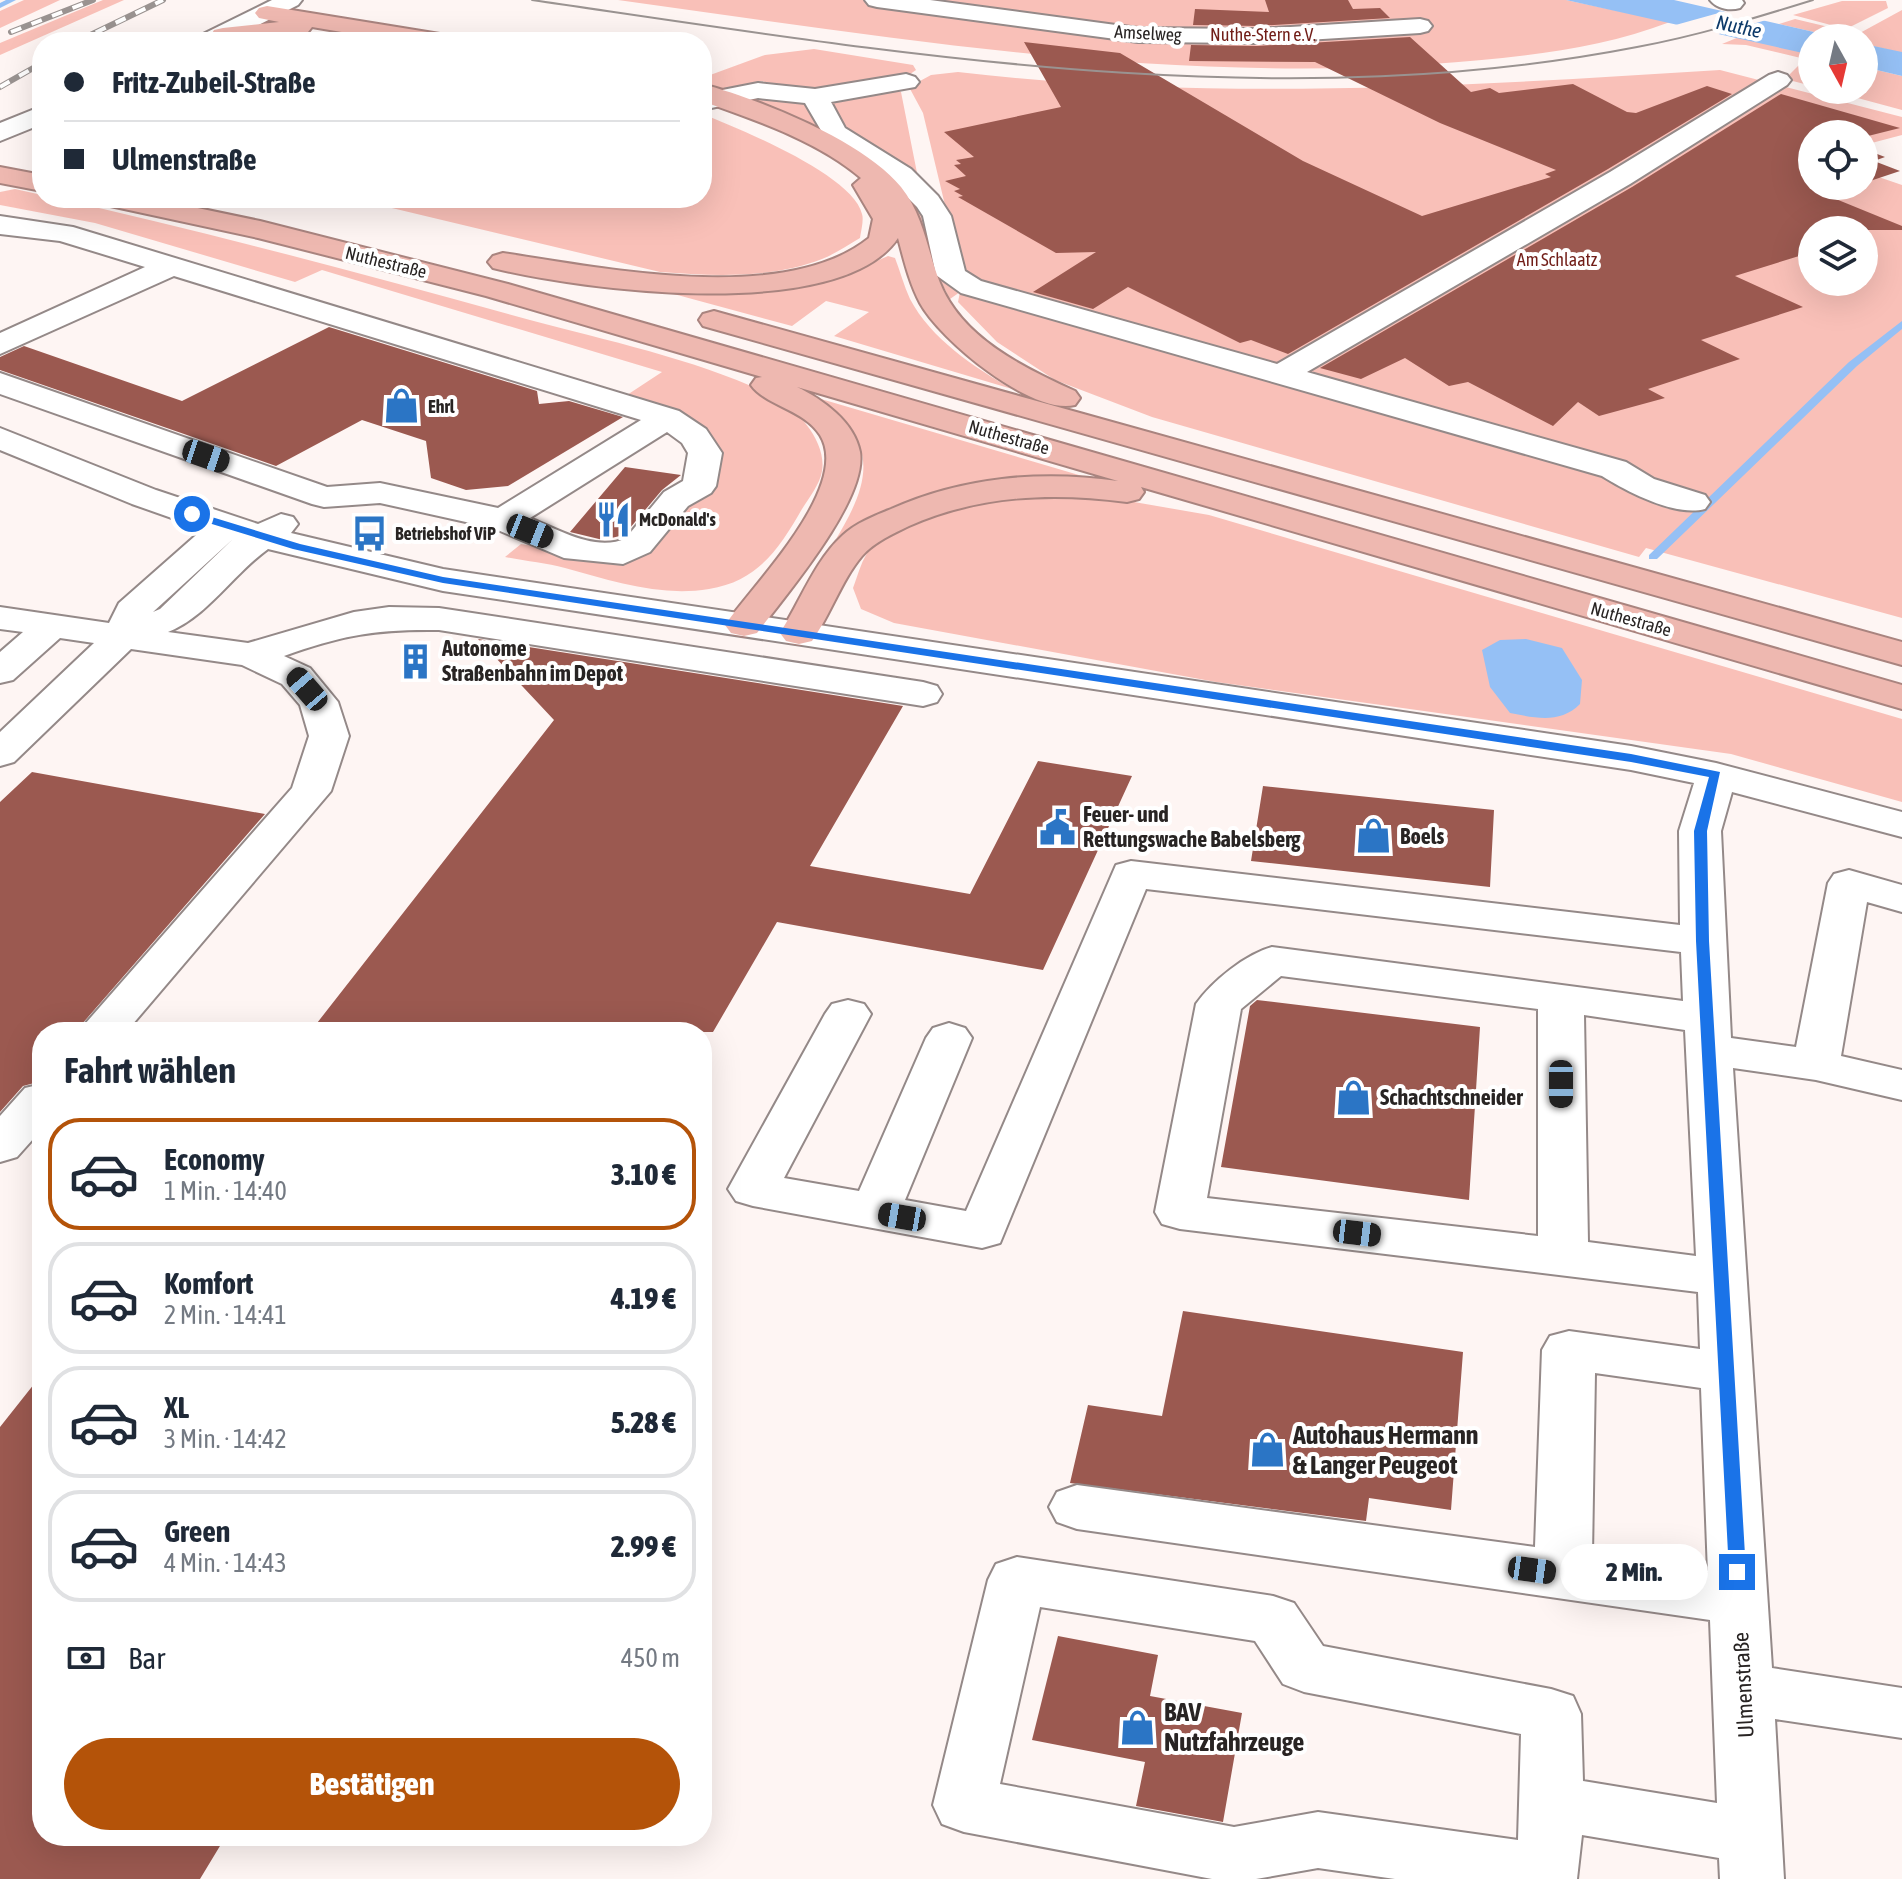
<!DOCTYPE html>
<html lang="de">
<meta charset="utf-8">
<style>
:root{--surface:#fff;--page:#f2f2f3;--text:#1f2937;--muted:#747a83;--line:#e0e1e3;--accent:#b45309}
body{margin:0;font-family:"Asap Condensed",sans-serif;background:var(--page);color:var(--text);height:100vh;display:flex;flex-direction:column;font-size:30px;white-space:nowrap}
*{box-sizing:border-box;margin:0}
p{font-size:26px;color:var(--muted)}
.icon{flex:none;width:44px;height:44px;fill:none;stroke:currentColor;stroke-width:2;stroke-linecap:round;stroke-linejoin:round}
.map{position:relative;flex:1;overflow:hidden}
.side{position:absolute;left:32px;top:1022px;width:680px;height:824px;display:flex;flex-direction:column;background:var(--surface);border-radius:32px;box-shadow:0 8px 32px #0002}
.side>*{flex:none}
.top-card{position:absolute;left:32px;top:32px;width:680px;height:176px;border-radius:32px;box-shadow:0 8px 32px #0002;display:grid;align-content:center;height:176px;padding:0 32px;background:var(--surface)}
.needle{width:52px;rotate:172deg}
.tools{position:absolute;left:1798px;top:24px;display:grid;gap:16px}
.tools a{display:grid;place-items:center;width:80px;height:80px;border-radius:50%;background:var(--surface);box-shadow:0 8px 32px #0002;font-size:40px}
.end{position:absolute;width:36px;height:36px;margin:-18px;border:10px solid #1a73e8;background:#fff;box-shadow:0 0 0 4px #fff}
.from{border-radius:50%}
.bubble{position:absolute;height:56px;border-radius:28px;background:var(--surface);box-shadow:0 8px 32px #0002;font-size:26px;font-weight:800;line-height:56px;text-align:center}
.car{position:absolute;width:24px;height:48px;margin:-24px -12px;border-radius:10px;box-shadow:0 0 6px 2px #0007;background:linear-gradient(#222 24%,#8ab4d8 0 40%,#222 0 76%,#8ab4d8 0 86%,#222 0)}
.top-card b{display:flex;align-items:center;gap:28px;height:76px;font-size:30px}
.top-card b+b{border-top:2px solid var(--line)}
.top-card i{width:20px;height:20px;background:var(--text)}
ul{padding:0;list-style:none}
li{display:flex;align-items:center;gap:24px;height:112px;margin:0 16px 12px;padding:0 16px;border:4px solid var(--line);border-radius:32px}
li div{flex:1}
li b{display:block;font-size:30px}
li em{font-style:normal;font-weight:800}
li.active{border-color:var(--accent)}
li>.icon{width:72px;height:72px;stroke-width:1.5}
h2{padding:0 32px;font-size:36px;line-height:96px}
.pay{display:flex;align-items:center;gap:20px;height:88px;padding:0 32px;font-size:30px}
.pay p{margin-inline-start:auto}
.button{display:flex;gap:16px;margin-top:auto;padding:16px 32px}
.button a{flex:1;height:92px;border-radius:48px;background:var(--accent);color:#fff;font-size:32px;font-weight:800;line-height:92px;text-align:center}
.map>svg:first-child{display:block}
.green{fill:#f9c0b8;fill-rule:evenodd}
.water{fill:#95c0f5}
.pier{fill:#fef5f3}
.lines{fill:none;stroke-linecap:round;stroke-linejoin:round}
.stream{fill:#95c0f5;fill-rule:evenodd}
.building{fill:#9b5950}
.minor-casing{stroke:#948988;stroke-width:4}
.highway-casing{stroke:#a9847f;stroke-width:4}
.minor{fill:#fff;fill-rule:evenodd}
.highway{fill:#eeb8b0;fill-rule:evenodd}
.tram{stroke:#9a9391;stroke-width:2}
.rail-casing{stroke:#9a9391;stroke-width:6}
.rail{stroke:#fff;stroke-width:4;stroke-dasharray:11;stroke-linecap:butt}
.route{fill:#1a73e8}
.labels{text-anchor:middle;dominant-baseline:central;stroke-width:8;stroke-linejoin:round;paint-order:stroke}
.far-street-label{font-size:18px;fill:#282423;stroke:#fff}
.far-park-label{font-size:18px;fill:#711d17;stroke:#fff}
.far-poi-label{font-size:18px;font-weight:bold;fill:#282423;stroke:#fff;text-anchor:start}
.far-water-label{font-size:20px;font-style:italic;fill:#0d3a69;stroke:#fff}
.poi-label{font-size:22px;font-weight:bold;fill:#282423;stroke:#fff;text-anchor:start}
.street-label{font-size:22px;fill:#282423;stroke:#fff}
.near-poi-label{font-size:26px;font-weight:bold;fill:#282423;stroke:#fff;text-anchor:start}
</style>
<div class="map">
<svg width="1902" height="1879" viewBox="0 0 1902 1879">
<rect width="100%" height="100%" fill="#fef5f3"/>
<!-- green -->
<path class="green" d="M24 0H60L0 28V11Z
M103 0H124L0 55V43Z
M618 0H1566L1670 22C1594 51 1512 58 1432 64 1158 83 888 37 618 0Z
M1842 1H1886L1888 8 1846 29 1793 15Z
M1902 10V53L1864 44V38H1840L1779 24 1795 19 1858 34Z
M1739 37 1812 54V86L1785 79 1805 59 1746 45 1722 44Z
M814 49 913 65 916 70 900 81 809 92 761 81 726 90 702 83V78L765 55Z
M1864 67 1902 76V110L1828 90H1864Z
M1720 70 1902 117V135L1864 145V134H1812V186H1864V172L1902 185V618L1646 548 1639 557 1152 417 1055 380 997 342 958 302 960 292 950 299C933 269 928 237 912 208 881 150 792 123 735 99 759 86 784 97 807 105 833 151 881 156 914 194 941 224 926 257 961 291L1563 461 1569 450 977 281 960 268 923 113 909 87 931 75 958 72C1212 102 1466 86 1720 70ZM1812 230H1864V282H1812Z
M892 88 901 92 919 183 843 133 828 97Z
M702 114C738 128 853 175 862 214 864 220 861 231 860 238 848 245 835 254 822 259 771 279 713 276 660 272L350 198H702Z
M15 189 42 195V198H55C215 234 372 276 530 320 609 341 703 361 775 397 798 409 827 443 822 471 820 484 809 498 802 509 779 549 758 581 709 589 660 597 612 581 565 568 546 563 525 561 505 557L521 544 608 558 717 458 627 395 662 372 322 270 295 282 95 223 0 205V192Z
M888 256 895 258C900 271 904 286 910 299 931 339 974 367 1012 389L834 336 869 312 826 301 792 326 659 290C744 287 808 293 888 256Z
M821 399 1089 478C1000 474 909 485 836 539 870 483 880 444 821 399Z
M1036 495 1111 498 1209 515 1902 719V802L1731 754 1216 682 894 623 861 609 853 588C858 575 862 558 871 548 906 510 987 500 1036 495Z"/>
<!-- water -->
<path class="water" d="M1566 0H1674L1840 38H1812V55Z
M1864 44 1902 52V76L1864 67Z
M1526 639 1562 648 1582 680 1580 704C1560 724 1536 718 1510 713L1490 687 1482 650 1500 640Z"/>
<!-- pier -->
<path class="pier" d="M1733 9 1773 18 1712 36 1672 26Z"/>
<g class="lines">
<!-- stream -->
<path class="stream" d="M6 0H16L0 8V3Z
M1902 321V329L1857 366 1657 559H1649V555L1849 362Z"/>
</g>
<!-- building -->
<path class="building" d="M1265 0H1348L1353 9 1380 8 1390 18 1257 26 1193 25 1195 9 1269 12Z
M1410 37 1471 92 1490 88 1499 93 1573 84 1627 112 1636 113 1707 86 1732 94 1608 169 1288 354 1251 340 1240 343 1128 287 1093 309 1033 292 1096 252 1056 253 958 197 963 196 954 191 960 189 945 181 966 176 954 165 961 164 956 160 974 157 944 132 1061 107 1024 42 1120 53 1303 161 1422 216 1551 177 1545 174 1556 170 1440 123 1315 62 1189 61 1191 45 1257 46Z
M1781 94 1900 128 1864 137V134H1812V186H1855L1826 195 1902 226V230H1809L1812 231V252L1735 276 1803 307 1701 340 1740 359 1648 389 1665 398 1599 416 1578 402 1553 426 1468 382 1449 386 1405 358 1361 379 1320 368 1632 187Z
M1864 149 1885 157 1874 161 1900 171 1864 183Z
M329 327 537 391 539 404 569 401 623 417 508 486 466 490 431 478 426 441 362 420 276 466 0 370V357L24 346 182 401Z
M625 467 681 475 662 490 624 535 603 540 570 532Z
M478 639 903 706 810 866 970 894 1038 761 1132 776 1043 970 777 922 713 1032H310L554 720Z
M32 772 265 814 75 1032H42V1081L23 1086 0 1112V802Z
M1263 786 1494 810 1490 887 1251 861Z
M1257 1000 1480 1027 1469 1200 1221 1167 1250 1006Z
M1183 1311 1463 1352 1451 1510 1369 1498 1366 1521 1070 1483 1088 1405 1162 1416Z
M42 1374V1836H226L200 1879H0V1427Z
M1058 1636 1158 1655 1150 1696 1242 1713 1223 1822 1136 1806 1145 1762 1032 1740Z"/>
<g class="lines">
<defs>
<path id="minor" d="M272 0H302L298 5 225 42H194L197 37Z
M865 0H930L1138 28 1257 29 1420 19 1428 21 1432 26 1428 31 1420 33 1257 43 1138 42 877 7 869 5Z
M1710 0H1742L1744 3 1740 8C1730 11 1717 9 1710 0Z
M1778 72 1787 75 1791 80 1787 85 1630 184 1307 372 1626 462 1654 479 1705 495 1710 502 1705 509C1675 517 1628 492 1602 476L961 293 936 275 923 216 917 207 891 181 826 139 805 103 758 98 702 110V94L758 83 815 89 906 74 915 77 919 82 915 87 831 102 845 128 911 169 938 196 951 216 965 271 981 281 1277 364 1610 172 1769 75Z
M42 106V124L0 141V123Z
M0 216 73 227 679 411 706 429 722 453 716 486 711 493 688 506 650 552 623 564 564 558 493 528 380 503 324 507 312 504 0 394V373L327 487 380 483 498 508 641 420 174 276 0 354V333L145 267 60 241 0 234ZM667 432 682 443 688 453 683 481 664 492 626 538C597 553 557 529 530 518Z
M0 428 156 490 258 524 281 514 293 517 298 524 291 533 443 569 1631 746 1716 763 1902 812V837L1732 792 1721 831 1731 1038 1796 1047 1828 883 1834 874 1849 870 1902 885V912L1867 902 1841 1056 1902 1070V1100L1816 1080 1733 1068 1772 1668 1902 1688V1738L1775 1719 1784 1879H1720L1719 1858 1582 1835 1577 1879H1395L1318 1868 1256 1879H1212L964 1832 942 1824 933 1805 988 1580 996 1564 1017 1557 1273 1596 1294 1603 1323 1646 1551 1689 1573 1696 1581 1714 1583 1781 1717 1803 1710 1620 1077 1529 1057 1522 1049 1507 1057 1492 1077 1485 1535 1547 1542 1350 1550 1336 1569 1331 1700 1349 1698 1292 1180 1229 1162 1224 1155 1212 1196 1004C1212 981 1246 954 1272 947L1683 1001 1681 952 1146 889 1000 1243 982 1248 753 1206 736 1201 728 1189 825 1014 832 1004 848 1000 864 1004 871 1014 784 1178 859 1191 926 1038 933 1028 949 1023 965 1028 972 1038 905 1200 966 1211 1116 865 1131 861 1680 925 1679 831 1694 783 1631 770 443 591 268 549C233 574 208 616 168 632L248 643 354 612 389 607 439 608 923 682 937 686 942 694 937 702 923 706 439 630C377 629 342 635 284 656L310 668 338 702 349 736 331 791 126 1032H78L292 788 309 736 300 705 282 684 242 665 131 649 14 762 0 766V732L94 643 60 638 13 680 0 683V652L23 632 0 629V607L109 623 119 603 203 529 132 504 0 450ZM233 539 160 609 153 612ZM1281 976 1538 1009V1236L1207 1198 1241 1009ZM1584 1015 1685 1030 1696 1256 1588 1242ZM1595 1373 1701 1388 1708 1573 1592 1555ZM1040 1607 1255 1641 1283 1684 1304 1692 1521 1734 1518 1840 1318 1812 1234 1827 1000 1784Z
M42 1084V1129L17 1157 0 1162V1116L25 1088Z"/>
<path id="highway" d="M267 6 446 35 455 37 458 42H401L312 27 308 32 300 34 225 42 214 40 211 35 214 30 223 28 279 22 259 18 255 13 259 8Z
M702 84C759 99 864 141 901 187 924 216 927 250 940 283 962 338 1024 368 1075 391L1080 398 1075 405C1032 416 940 340 920 303 909 282 904 260 898 238 840 324 582 290 493 268L488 262 493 256 503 253C603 268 785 306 869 238L873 219 853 185 861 178C818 141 755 120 702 101Z
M0 167 42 175V191L0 183Z
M97 198H150L260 221 508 284 1902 685V709L1141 487 1144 492 1139 499 1127 502C1052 492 979 495 909 526 893 534 874 542 862 556 841 581 831 614 812 641L799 644 786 641 780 633C800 602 815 560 843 535 856 523 874 516 891 509 962 477 1041 470 1118 481L797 387C822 399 854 421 860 452 868 499 786 595 757 633L744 636 731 633 725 625C753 585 852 486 820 435 803 409 766 406 751 385L756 378 762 377 486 296 258 238 101 204Z
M714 311 1902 642V665L703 326 699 320 703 314Z"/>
</defs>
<!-- minor casing -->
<use href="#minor" class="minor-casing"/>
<!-- highway casing -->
<use href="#highway" class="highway-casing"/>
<!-- minor -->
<use href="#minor" class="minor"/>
<!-- highway -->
<use href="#highway" class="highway"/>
<!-- tram -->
<path class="tram" d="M532 0C896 53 1271 118 1637 47 1697 36 1755 18 1813 0"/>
<defs>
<path id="rail" d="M11 32 93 0
M76 42 163 0
M0 87 42 63"/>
</defs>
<!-- rail casing -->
<use href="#rail" class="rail-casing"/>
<!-- rail -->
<use href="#rail" class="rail"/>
</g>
<!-- route -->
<path class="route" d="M192 511 300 544 443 577 1631 754 1720 772 1707 831 1709 941 1746 1572 1743 1577 1737 1579 1729 1572 1696 941 1694 831 1709 777 1631 762 443 583 293 549 189 517V512Z"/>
<!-- icons -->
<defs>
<symbol id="shop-bare" viewBox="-9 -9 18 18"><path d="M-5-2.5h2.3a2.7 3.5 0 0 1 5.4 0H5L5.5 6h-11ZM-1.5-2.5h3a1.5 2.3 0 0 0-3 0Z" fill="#2b75c5" stroke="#fff" stroke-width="2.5" paint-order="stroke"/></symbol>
<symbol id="restaurant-bare" viewBox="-9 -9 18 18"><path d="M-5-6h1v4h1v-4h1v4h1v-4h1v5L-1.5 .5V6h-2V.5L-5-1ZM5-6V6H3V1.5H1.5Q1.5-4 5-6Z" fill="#2b75c5" stroke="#fff" stroke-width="2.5" paint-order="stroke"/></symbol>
<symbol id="bus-bare" viewBox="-9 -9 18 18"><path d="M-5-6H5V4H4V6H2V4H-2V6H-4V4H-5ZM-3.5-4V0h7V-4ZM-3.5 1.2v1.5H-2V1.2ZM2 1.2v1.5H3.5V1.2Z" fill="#2b75c5" stroke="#fff" stroke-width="2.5" paint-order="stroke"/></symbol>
<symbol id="building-bare" viewBox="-9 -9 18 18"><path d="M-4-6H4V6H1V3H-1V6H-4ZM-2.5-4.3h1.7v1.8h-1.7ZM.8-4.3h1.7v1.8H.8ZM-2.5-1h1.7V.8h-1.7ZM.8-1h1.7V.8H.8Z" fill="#2b75c5" stroke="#fff" stroke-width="2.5" paint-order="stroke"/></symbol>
<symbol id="civic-bare" viewBox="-9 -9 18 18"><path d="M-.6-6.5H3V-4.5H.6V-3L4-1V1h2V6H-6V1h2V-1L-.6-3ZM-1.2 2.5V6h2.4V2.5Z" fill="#2b75c5" stroke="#fff" stroke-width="2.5" paint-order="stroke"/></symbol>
</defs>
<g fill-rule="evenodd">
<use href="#shop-bare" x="376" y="380" width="51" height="51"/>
<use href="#restaurant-bare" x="588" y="494" width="51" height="51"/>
<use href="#bus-bare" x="344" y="508" width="51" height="51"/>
<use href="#building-bare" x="390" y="636" width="51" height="51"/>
<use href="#civic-bare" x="1032" y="802" width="51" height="51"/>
<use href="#shop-bare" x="1348" y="810" width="51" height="51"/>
<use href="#shop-bare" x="1328" y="1072" width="51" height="51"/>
<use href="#shop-bare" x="1242" y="1424" width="51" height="51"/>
<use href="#shop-bare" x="1112" y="1702" width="51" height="51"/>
</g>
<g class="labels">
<!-- far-street labels -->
<g class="far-street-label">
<text transform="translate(1148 33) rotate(3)">Amselweg</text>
<text transform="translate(386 262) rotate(14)">Nuthestraße</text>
<text transform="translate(1009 437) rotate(16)">Nuthestraße</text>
<text transform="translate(1631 619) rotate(16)">Nuthestraße</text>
</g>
<!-- far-park labels -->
<g class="far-park-label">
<text x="1263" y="34">Nuthe-Stern e.V.</text>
<text x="1557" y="259">Am Schlaatz</text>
</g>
<!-- far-poi labels -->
<g class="far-poi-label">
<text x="428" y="406">Ehrl</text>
<text x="639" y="519">McDonald's</text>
<text x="395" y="533">Betriebshof ViP</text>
</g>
<!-- far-water labels -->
<g class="far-water-label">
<text transform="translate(1739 26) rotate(12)">Nuthe</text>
</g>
<!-- poi labels -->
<g class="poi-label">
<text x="442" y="648">Autonome<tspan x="442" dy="25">Straßenbahn im Depot</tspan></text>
<text x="1083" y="814">Feuer- und<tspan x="1083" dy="25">Rettungswache Babelsberg</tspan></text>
<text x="1400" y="836">Boels</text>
<text x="1380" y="1097">Schachtschneider</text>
</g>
<!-- street labels -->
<g class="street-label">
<text transform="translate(1743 1685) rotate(-93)">Ulmenstraße</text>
</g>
<!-- near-poi labels -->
<g class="near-poi-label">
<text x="1293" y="1435">Autohaus Hermann<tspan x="1293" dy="30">&amp; Langer Peugeot</tspan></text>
<text x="1164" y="1712">BAV<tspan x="1164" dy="30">Nutzfahrzeuge</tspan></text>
</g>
</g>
</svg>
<div class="tools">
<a><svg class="needle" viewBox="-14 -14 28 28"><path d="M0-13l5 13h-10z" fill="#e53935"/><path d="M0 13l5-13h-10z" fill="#747a83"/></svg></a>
<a><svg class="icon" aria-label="locate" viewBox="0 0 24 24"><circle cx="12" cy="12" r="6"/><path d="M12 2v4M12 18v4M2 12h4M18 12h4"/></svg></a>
<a><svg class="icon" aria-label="layers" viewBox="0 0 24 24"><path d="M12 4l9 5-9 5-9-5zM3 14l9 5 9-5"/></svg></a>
</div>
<i class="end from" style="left:192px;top:514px"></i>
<i class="end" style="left:1737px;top:1572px"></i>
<div class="bubble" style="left:1560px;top:1544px;width:148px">2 Min.</div>
<i class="car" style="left:206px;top:456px;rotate:109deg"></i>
<i class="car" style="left:530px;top:531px;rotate:112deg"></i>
<i class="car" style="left:307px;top:689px;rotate:319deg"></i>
<i class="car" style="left:1561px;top:1084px;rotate:180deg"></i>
<i class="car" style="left:902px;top:1217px;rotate:280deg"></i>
<i class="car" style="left:1357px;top:1233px;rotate:97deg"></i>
<i class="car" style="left:1532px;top:1570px;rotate:98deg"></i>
<div class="top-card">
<b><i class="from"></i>Fritz-Zubeil-Straße</b>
<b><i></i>Ulmenstraße</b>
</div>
<section class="side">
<h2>Fahrt wählen</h2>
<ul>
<li class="active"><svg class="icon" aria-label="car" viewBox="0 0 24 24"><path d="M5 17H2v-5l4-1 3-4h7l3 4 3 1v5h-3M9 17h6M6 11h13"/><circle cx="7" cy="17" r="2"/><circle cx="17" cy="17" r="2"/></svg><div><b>Economy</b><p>1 Min. · 14:40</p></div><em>3.10 €</em></li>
<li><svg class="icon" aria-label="car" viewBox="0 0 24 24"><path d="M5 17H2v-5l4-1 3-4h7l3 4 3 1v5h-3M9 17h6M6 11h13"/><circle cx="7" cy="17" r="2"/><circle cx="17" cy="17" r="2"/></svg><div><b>Komfort</b><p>2 Min. · 14:41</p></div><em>4.19 €</em></li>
<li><svg class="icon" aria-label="car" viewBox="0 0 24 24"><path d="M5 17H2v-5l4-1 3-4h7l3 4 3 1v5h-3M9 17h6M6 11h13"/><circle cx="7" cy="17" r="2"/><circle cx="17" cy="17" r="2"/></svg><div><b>XL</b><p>3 Min. · 14:42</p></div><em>5.28 €</em></li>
<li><svg class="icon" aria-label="car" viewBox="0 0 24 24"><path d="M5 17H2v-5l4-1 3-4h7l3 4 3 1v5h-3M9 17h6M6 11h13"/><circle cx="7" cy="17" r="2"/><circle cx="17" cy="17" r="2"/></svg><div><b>Green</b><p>4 Min. · 14:43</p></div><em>2.99 €</em></li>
</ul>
<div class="pay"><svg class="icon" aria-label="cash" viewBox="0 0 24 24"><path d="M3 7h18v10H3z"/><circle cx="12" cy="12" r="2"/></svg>Bar<p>450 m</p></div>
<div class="button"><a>Bestätigen</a></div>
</section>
</div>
